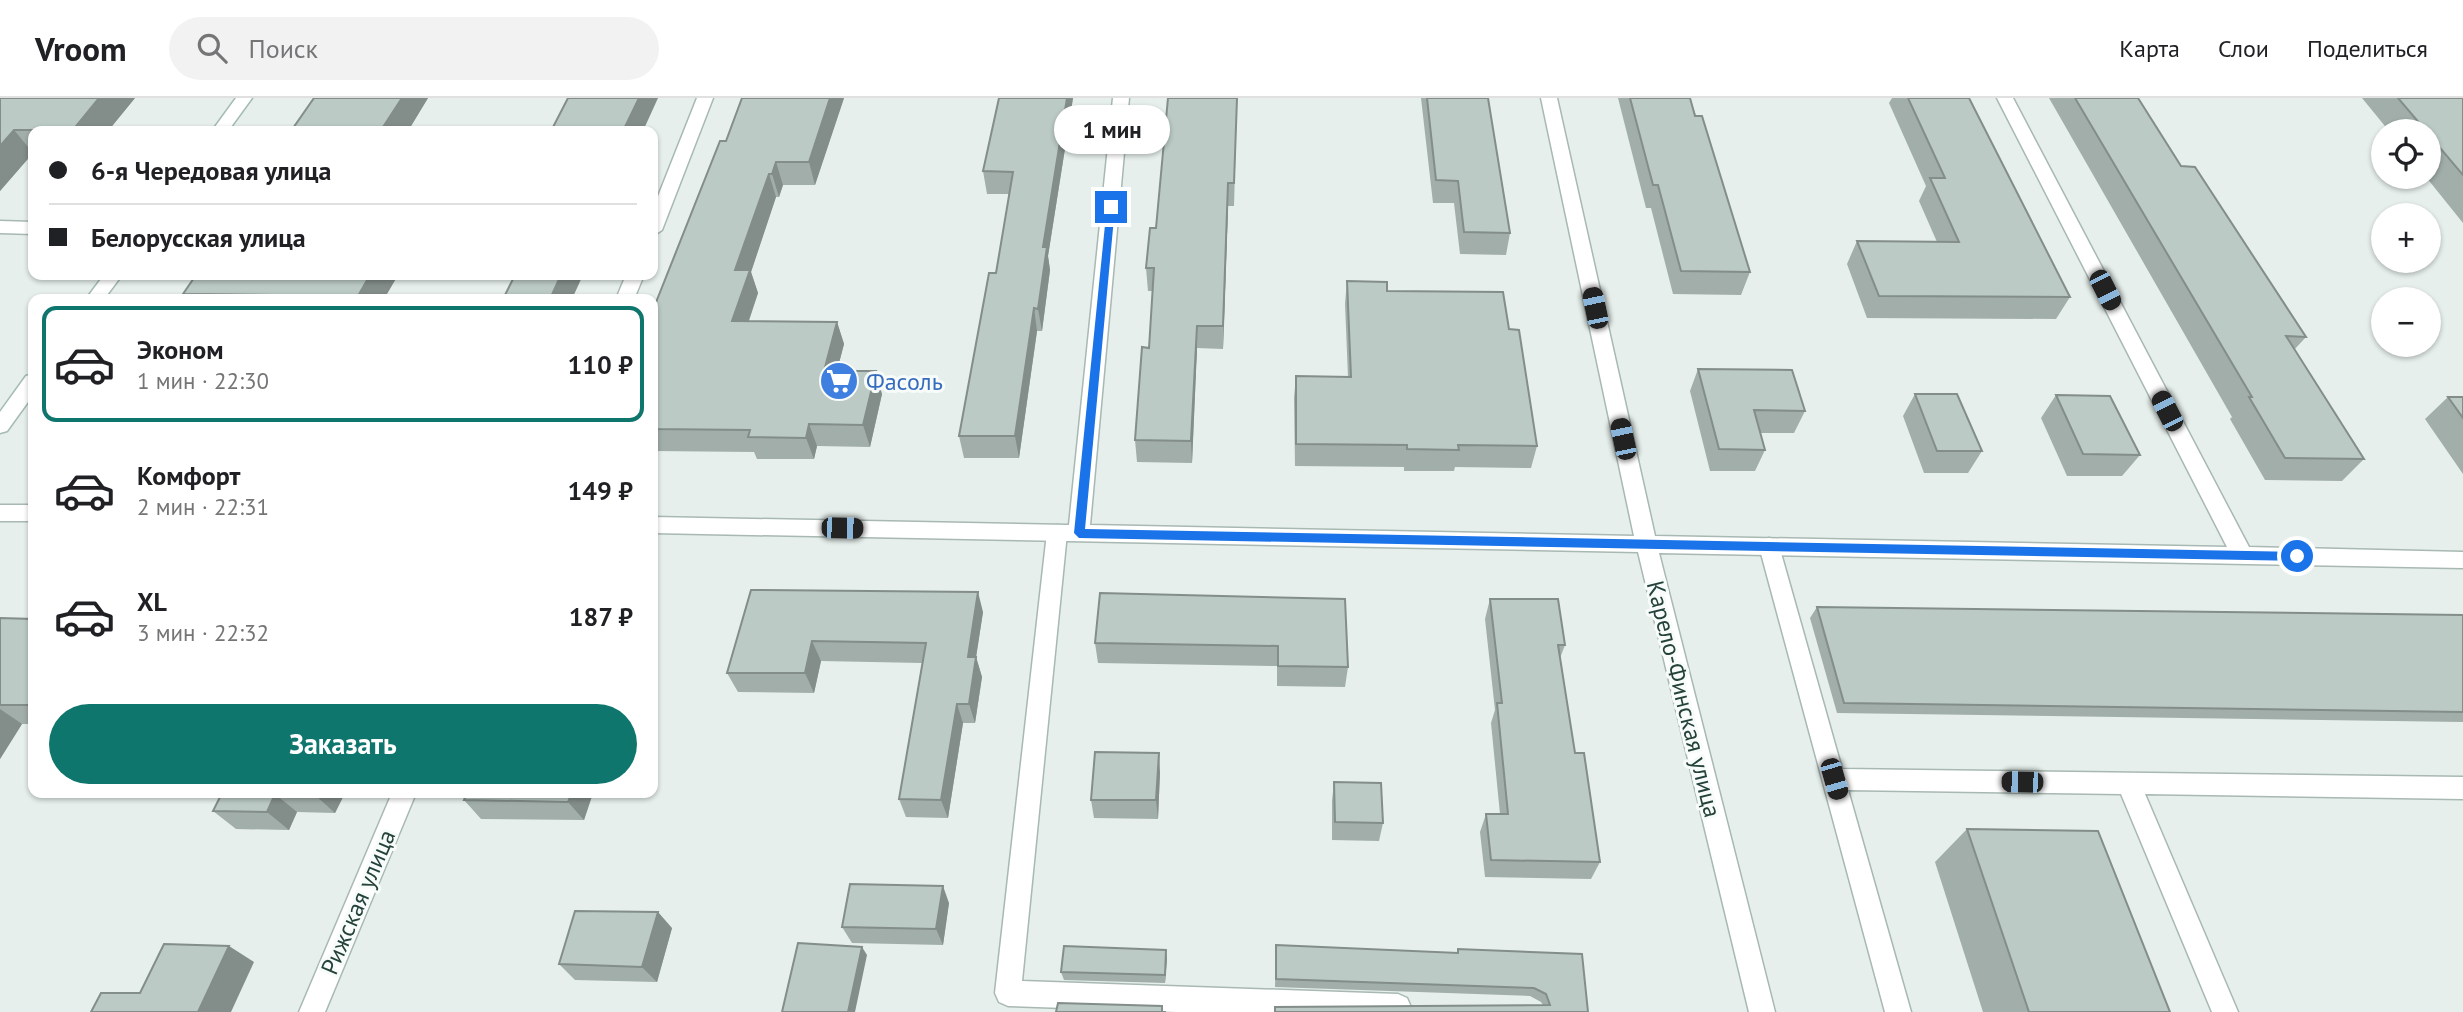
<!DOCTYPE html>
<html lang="ru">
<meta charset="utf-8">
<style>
:root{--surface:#fff;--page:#f2f2f2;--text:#202124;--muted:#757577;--line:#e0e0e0;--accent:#0f766e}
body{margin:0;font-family:"PT Sans",sans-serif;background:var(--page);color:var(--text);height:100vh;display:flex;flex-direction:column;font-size:26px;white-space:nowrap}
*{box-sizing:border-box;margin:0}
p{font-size:23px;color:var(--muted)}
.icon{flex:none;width:38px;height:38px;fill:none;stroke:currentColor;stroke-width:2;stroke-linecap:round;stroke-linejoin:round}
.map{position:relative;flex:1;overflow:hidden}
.sheet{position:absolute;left:28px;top:196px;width:630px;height:504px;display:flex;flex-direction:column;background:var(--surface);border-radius:14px;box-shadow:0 2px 5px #0004}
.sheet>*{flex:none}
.hud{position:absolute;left:28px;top:28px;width:630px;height:154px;border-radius:14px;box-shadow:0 2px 5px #0004;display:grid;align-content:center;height:154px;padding:0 21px;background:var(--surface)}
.tools{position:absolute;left:2371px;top:21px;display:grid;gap:14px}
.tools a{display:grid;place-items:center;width:70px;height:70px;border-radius:50%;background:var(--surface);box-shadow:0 2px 5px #0004;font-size:35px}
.end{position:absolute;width:32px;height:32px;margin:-16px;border:9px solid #1a73e8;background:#fff;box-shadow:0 0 0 4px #fff}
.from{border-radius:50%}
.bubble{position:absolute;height:49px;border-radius:24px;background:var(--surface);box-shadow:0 2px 5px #0004;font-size:23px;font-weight:700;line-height:49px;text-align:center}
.car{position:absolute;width:21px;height:42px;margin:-21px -10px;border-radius:9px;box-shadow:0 0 5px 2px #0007;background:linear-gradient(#222 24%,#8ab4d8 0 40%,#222 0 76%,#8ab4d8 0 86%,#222 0)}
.hud b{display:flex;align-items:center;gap:24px;height:66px;font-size:26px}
.hud b+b{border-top:2px solid var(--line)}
.hud i{width:18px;height:18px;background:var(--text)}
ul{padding:12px 0 0;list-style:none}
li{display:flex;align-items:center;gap:21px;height:116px;margin:0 14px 10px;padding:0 7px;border:4px solid transparent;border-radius:14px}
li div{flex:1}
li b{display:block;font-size:26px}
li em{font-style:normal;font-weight:700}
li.current{border-color:var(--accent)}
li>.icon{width:63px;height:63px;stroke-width:1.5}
.action{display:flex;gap:14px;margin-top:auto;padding:14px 21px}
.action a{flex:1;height:80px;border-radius:42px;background:var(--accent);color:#fff;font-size:28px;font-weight:700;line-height:80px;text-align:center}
header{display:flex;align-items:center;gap:42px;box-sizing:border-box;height:98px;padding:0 35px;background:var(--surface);border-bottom:2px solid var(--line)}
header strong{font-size:33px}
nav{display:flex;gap:38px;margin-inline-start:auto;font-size:24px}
.search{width:490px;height:63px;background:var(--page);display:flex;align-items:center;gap:18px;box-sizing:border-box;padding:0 24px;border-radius:38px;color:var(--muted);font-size:26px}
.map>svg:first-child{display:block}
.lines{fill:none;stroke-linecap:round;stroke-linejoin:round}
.lane-casing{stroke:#a8b8b2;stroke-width:3}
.street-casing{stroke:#a8b8b2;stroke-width:3}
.secondary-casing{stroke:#a4bbb3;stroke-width:3}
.lane{fill:#fff;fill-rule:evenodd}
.street{fill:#fff;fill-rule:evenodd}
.secondary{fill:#fff;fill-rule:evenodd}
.wall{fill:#a1aea9}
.shaded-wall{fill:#838d89}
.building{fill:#bbcac4;stroke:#838d89;stroke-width:2}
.route{fill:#1a73e8}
.labels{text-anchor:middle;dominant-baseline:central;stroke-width:6;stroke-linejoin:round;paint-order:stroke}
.shop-label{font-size:24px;fill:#366cbe;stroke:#f7fbf9;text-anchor:start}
.street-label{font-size:24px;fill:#24423a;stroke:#f7fbf9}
</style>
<header>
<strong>Vroom</strong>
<div class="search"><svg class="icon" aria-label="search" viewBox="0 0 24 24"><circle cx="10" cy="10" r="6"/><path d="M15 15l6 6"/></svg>Поиск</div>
<nav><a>Карта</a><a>Слои</a><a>Поделиться</a></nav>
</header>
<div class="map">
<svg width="2463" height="914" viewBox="0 0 2463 914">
<rect width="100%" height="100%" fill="#e6efeb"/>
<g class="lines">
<defs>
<path id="lane" d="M1057 427 1064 429 1067 435 1022 883 1398 896 1407 900 1411 909 1409 914H1176L1008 908 999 904 995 895 1047 435 1050 429Z
M1769 440 1776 442 1779 448 1842 671 2463 679V701L2145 696 2238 914H2212L2121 696 1848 692 1911 914H1885L1759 448 1762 442Z"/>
<path id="street" d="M697 0H713L662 132 653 138V111Z
M1113 0H1129L1090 427 1634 438 1541 0H1557L1655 438 2227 449 1997 0H2013L2249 449 2463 454V470L1659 455 1775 914H1749L1638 454 653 435V419L1069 427Z
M0 123 33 124V136L0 135Z
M626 177H644L634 201H616Z
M0 407H33V423H0Z
M392 695H416L325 914H299Z"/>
<path id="secondary" d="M236 0H252L228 33H212Z
M104 177H122L104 201H86Z
M33 276V297L7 333 0 335V314L26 278Z"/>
</defs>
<!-- lane casing -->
<use href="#lane" class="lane-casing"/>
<!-- street casing -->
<use href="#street" class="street-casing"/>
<!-- secondary casing -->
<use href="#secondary" class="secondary-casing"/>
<!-- lane -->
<use href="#lane" class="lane"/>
<!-- street -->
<use href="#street" class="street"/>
<!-- secondary -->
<use href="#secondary" class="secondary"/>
</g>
<!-- wall -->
<path class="wall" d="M0 0H135L108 33H33V55L0 93Z
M428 0 408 33H291Z
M742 0H844L815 87H783L779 99H776L751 174 758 195 749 223 837 224 844 246 837 273 882 296 870 349 817 348 814 361H757L754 354 653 353V212L726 43Z
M999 0H1073L1048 158 1050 172 1042 233H1037L1019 360H964L959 338 996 175 1009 96H987L983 73Z
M1237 0 1234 108H1228L1223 251 1197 250 1192 365 1137 364 1135 342 1149 250 1153 193H1148L1146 170 1156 130Z
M1421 0H1488L1510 135 1506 157 1460 156 1454 105H1433Z
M1618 0H1690L1750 174 1741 197 1673 196 1651 110H1646Z
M1892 0H1969L2070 199 2056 221 1867 220 1847 166 1857 143 1937 144 1919 103 1926 88 1889 5Z
M2049 0H2138L2181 68 2306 239 2294 252 2364 361 2342 383 2265 382 2230 321 2232 319Z
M2362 0H2463V125L2426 79H2429V33H2389Z
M398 177 384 201H187L183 196Z
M1347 183 1387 193 1509 231 1537 348 1531 370 1455 369 1454 373H1404V369L1295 368 1294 300 1296 278 1348 279 1345 206Z
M1698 271 1805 313 1794 335H1760L1765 352 1755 373H1710L1690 293Z
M1915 296 1982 353 1968 375H1924L1903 318Z
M2056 297 2140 357 2122 378H2067L2041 320Z
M2448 299H2463V376L2425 321Z
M751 492 983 514 976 559 982 579 975 625H963L948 720 906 719 899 701 922 565 821 563 814 595 738 594 727 575Z
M1100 495 1348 569 1345 589 1277 588V568L1098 565 1095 545Z
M1490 501 1565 547 1560 560 1575 655 1600 764 1591 781 1485 779 1480 734 1486 716H1500L1491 625 1495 612 1485 521Z
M1817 509 2463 517V624L1837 615 1810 520Z
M0 520 33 521V626H22L0 661Z
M1160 674 1158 721 1094 720 1091 702Z
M1334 684 1383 725 1379 743 1332 742V703Z
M222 695H345L335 715 297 714 289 732 236 731 213 713Z
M467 695H593L584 722 481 721 464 702Z
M1967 731 2170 914H1983L1935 764Z
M949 805 943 847 852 845 842 829Z
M672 830 657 884 575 882 559 866Z
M1276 847 1457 855 1458 851 1588 914 1543 907 1541 904 1530 898 1275 889Z
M1167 860 1165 885 1064 882 1061 874Z"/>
<!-- shaded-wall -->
<path class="shaded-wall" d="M99 0H135L108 33H74L73 32Z
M402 0H428L408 33H385L383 29Z
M639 0H658L643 33H623Z
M830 0H844L815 87 809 64Z
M1067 0H1073L1048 158 1050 172 1042 233 1038 211 1043 149Z
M14 32 33 55 0 93V48Z
M776 64 783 87 779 99 772 76Z
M769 76 776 99 751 174 758 195 741 245 732 223 735 172Z
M1228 85V108L1223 251V228Z
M370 177H398L384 201H360L358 198Z
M561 177H583L572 201H550Z
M1034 210 1037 233 1019 360 1015 338Z
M837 224 844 246 831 295 824 273Z
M1197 228V250L1192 365 1191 343Z
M876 273 882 296 870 349 863 327Z
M809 326 817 348 814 361 806 340Z
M978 494 983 514 973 579 968 559Z
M812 543 821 563 814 595 805 575Z
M976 559 982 579 975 625 969 606Z
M957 606 963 625 948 720 941 702Z
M0 611 22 626 0 661Z
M1159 655 1160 674 1158 721 1156 702Z
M316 695H345L335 715 315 697Z
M572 695H593L584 722 568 704Z
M275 696 297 714 289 732 267 714Z
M943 788 949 805 943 847 936 831Z
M658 814 672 830 657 884 642 869Z
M229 848 254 864 231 914H198Z
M862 849 867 857 855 914H848Z
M1166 852 1167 860 1165 885V877Z"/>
<!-- building -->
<path class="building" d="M0 0H99L73 32H14L0 48Z
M314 0H402L383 29H372L369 33H291Z
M568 0H639L623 33H551Z
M742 0H830L809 64H776L772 76H769L735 172H750L732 223 837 224 824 273H876L863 327 809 326 806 340 748 339 750 332 653 331V212L720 43H726Z
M999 0H1067L1043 149H1047L1038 211 1034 210 1015 338H959L989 175H996L1013 74 983 73Z
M1168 0H1237L1234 85H1228L1223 228H1197L1191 343 1135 342 1142 249 1149 250 1154 170H1146L1150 130H1156Z
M1427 0H1488L1510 135 1464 134 1458 83 1436 82Z
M1630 0H1690L1695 18H1702L1750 174 1681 173 1658 87H1653Z
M1908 0H1969L2070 199 1879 198 1857 143 1959 144 1930 80H1945Z
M2075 0H2138L2181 68 2195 69 2306 239 2286 238 2364 361 2285 360 2249 299H2252Z
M2398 0H2463V77L2429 37V33H2426Z
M196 177H370L358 198 183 196Z
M515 177H561L550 201H503Z
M1347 183 1387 184V193L1503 194 1509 231 1519 232 1537 348 1458 347 1459 352 1407 351V347L1296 346V278L1351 279Z
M1698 271 1792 272 1805 313 1754 312 1765 352 1719 351Z
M1915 296H1957L1982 353H1937Z
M2056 297 2110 298 2140 357 2083 356Z
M2448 299H2463V320Z
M751 492 978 494 968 559H976L969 606H957L941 702 899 701 926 545 812 543 805 575H727Z
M1100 495 1345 501 1348 569 1278 568V548L1095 545Z
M1490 501H1558L1565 547H1558L1575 655H1584L1600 764 1491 762 1486 716H1508L1497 605H1502Z
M1817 509 2463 517V614L1844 605Z
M0 520 33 521V607H0Z
M1095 654 1159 655 1156 702H1091Z
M1334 684 1381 685 1383 725 1335 724Z
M222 695H316L315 697 275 696 267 714 213 713Z
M467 695H572L568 704 464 702Z
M1967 731 2098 733 2170 914H2029Z
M850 786 943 788 936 831 842 829Z
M575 813 658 814 642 869 559 866Z
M798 845 862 849 848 914H782Z
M164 846 229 848 198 914H91L101 895H140Z
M1276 847 1458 855V851L1582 856 1588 914H1275V909L1550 907 1546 896 1534 890 1276 881Z
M1064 848 1166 852 1165 877 1061 874Z
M1058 905 1162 908V914H1166H1056Z"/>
<!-- route -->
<path class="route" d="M1107 107 1115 109 1085 431 2297 454 2303 458 2297 463 1079 440 1074 435Z"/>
<!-- icons -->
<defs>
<symbol id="supermarket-disc" viewBox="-11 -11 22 22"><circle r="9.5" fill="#3f7fe0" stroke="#f7fbf9"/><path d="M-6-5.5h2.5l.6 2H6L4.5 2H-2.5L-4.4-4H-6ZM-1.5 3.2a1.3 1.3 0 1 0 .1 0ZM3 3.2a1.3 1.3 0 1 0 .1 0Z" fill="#fff"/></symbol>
</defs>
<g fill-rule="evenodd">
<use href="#supermarket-disc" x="817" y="261" width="44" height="44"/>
</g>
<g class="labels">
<!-- shop labels -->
<g class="shop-label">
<text x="866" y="283">Фасоль</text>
</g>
<!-- street labels -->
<g class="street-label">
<text transform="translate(1684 601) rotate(76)">Карело-Финская улица</text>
<text transform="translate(358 804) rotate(-67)">Рижская улица</text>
</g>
</g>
</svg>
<div class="tools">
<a><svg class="icon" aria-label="locate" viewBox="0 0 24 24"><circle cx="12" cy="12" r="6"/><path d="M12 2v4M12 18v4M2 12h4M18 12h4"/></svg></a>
<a>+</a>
<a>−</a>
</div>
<i class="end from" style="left:2297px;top:458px"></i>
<i class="end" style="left:1111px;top:109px"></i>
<div class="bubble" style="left:1054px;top:7px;width:116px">1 мин</div>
<i class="car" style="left:2105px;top:192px;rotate:153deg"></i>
<i class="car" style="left:1595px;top:210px;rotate:348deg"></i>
<i class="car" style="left:2167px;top:313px;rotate:333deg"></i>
<i class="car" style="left:1623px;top:341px;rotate:348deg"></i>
<i class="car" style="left:842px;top:430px;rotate:91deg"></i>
<i class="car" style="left:1834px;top:681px;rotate:164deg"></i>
<i class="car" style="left:2022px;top:684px;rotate:271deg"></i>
<div class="hud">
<b><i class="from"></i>6-я Чередовая улица</b>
<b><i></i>Белорусская улица</b>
</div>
<section class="sheet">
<ul>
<li class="current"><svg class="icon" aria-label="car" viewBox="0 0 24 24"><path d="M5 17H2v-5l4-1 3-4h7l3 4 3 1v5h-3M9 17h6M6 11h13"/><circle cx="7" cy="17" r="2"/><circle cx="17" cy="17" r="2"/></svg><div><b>Эконом</b><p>1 мин · 22:30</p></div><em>110 ₽</em></li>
<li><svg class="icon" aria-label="car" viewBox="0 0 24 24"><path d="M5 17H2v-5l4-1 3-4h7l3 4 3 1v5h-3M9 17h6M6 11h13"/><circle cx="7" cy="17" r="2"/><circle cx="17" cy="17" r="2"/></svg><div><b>Комфорт</b><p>2 мин · 22:31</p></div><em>149 ₽</em></li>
<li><svg class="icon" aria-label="car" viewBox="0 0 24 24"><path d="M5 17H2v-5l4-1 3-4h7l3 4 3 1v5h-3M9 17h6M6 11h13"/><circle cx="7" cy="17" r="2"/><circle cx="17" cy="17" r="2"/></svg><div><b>XL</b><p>3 мин · 22:32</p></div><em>187 ₽</em></li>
</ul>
<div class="action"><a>Заказать</a></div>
</section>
</div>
